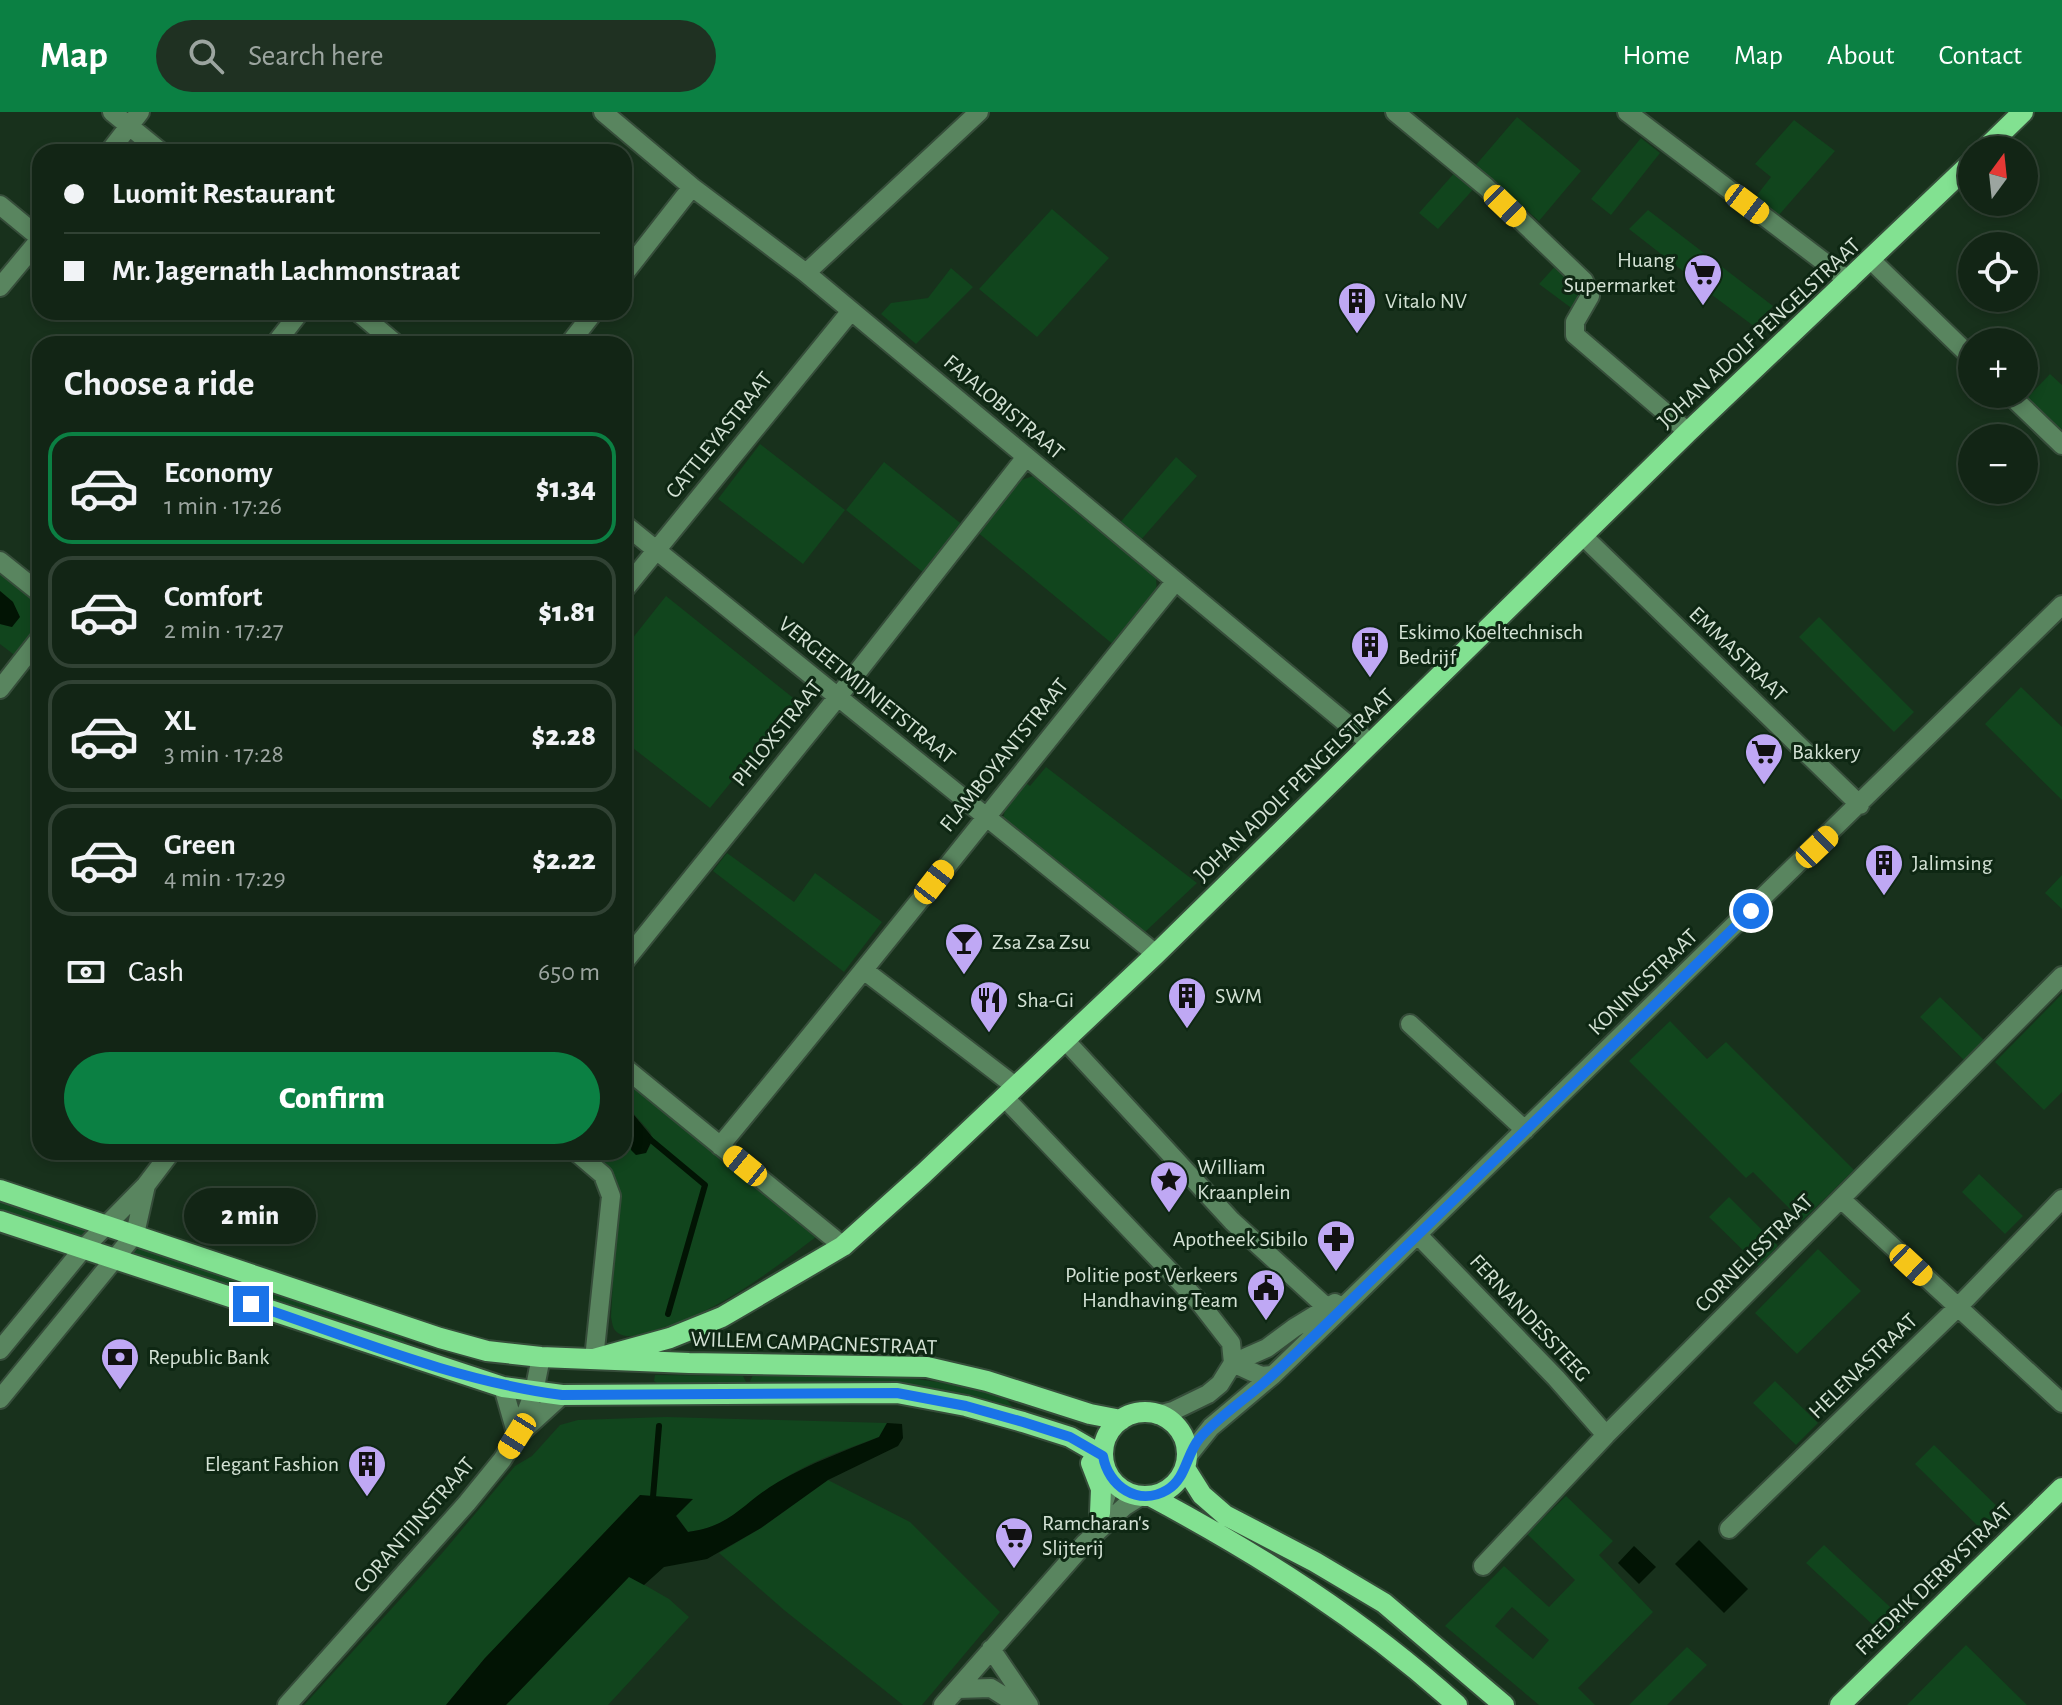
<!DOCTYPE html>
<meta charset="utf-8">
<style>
:root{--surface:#122515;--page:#1f3122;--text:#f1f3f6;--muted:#9ca5a0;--line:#314234;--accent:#0b8043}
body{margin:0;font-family:"Alegreya Sans",sans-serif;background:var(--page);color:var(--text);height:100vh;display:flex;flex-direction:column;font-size:30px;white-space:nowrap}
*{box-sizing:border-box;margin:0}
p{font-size:26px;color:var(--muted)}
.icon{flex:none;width:44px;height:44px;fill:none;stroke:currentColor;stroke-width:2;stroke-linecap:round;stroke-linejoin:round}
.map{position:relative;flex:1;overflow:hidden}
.details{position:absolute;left:32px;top:224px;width:600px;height:824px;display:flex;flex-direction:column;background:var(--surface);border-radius:24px;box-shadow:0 4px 12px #0003,0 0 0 2px var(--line)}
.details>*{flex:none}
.banner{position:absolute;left:32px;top:32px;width:600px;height:176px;border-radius:24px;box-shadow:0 4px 12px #0003,0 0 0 2px var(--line);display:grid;align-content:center;height:176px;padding:0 32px;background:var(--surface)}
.needle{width:52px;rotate:15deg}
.buttons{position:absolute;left:1958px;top:24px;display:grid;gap:16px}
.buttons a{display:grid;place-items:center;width:80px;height:80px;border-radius:50%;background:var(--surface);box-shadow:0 4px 12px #0003,0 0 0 2px var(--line);font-size:40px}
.end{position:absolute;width:36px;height:36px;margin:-18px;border:10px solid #1a73e8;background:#fff;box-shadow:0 0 0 4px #fff}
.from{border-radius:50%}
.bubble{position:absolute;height:56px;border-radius:28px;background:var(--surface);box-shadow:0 4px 12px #0003,0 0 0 2px var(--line);font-size:26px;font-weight:800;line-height:56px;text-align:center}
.car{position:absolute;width:24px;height:48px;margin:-24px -12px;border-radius:10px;box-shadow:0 0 6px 2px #0007;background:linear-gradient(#f5c518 24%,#345 0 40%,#f5c518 0 76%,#345 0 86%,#f5c518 0)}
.banner b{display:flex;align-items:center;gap:28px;height:76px;font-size:30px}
.banner b+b{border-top:2px solid var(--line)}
.banner i{width:20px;height:20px;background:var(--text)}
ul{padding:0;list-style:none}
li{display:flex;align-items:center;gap:24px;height:112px;margin:0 16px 12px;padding:0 16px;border:4px solid var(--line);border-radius:24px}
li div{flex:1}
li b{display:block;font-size:30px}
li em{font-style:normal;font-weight:800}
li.active{border-color:var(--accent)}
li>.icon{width:72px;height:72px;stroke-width:1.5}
h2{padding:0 32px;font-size:36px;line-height:96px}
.pay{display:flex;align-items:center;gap:20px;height:88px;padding:0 32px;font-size:30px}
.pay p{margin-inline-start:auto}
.action{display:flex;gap:16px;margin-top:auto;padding:16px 32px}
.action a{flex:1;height:92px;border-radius:48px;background:var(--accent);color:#fff;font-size:32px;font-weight:800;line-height:92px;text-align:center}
header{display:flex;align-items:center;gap:48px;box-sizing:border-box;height:112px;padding:0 40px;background:var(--accent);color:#fff}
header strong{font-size:38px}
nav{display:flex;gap:44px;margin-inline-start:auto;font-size:28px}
.search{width:560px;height:72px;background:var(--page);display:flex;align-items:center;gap:20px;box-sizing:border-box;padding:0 28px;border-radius:44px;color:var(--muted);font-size:30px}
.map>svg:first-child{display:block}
.green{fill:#11451d;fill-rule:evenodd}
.water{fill:#021404}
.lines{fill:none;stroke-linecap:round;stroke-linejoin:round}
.stream{stroke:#021404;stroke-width:6}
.minor-casing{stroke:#364d3a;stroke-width:22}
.major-casing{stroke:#364d3a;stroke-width:24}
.minor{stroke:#59855f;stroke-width:18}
.major{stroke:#82e191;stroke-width:20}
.route{stroke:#1a73e8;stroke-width:10}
.labels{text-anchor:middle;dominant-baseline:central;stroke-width:6;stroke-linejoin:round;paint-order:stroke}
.poi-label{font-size:22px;fill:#d4e2d5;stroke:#0e2713;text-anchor:start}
.street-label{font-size:22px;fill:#d4e2d5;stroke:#0e2713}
</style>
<header>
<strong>Map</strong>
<div class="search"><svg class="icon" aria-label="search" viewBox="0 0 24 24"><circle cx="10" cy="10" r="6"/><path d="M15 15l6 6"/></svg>Search here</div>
<nav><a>Home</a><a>Map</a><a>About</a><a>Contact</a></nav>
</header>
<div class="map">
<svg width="2062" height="1593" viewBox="0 0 2062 1593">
<rect width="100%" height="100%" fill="#18311c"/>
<!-- green -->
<path class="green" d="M1517 5 1581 59 1539 109 1475 54Z
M1794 8 1835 39 1778 104 1754 87 1771 65 1755 52Z
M1641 26 1660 41 1611 103 1591 87Z
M1457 58 1476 74 1438 117 1419 101Z
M1052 97 1109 146 1037 225 979 177Z
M1648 98 1773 194 1755 215 1708 180 1718 167 1697 153 1688 163 1629 117Z
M1559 150 1585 178 1574 198 1539 172Z
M951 156 973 175 916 232 881 202 891 191 928 186Z
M2050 262 2062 273V323L2025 288Z
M760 332 845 398 803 452 718 387Z
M1176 345 1197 364 1139 430 1118 413Z
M884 350 964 414 925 462 846 398Z
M1033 364 1040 366 1151 458 1156 466 1157 482 1115 534 976 419 1016 370Z
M0 461 29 484 40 497V516L17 545 0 532V512L12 515 13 490 0 479Z
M666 484 797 589 710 696 624 629V537Z
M1819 505 1914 600 1894 620 1799 525Z
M2021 575 2062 615V688L1985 612Z
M1046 655 1197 771 1145 820 1123 802 1121 804 1003 707 1007 689 1023 669 1030 674Z
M727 741 794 790 815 761 882 810 844 860 713 759Z
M2062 763V797L2045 781Z
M2062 882V980L2044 998 1995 950Z
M1940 885 1986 930 1966 950 1920 905Z
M1670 909 1707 947 1726 930 1854 1058 1802 1109 1753 1060 1746 1066 1629 949Z
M624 965 816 1125C764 1164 718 1200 655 1218 643 1222 623 1230 614 1217 612 1213 612 1209 611 1205L618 1074 609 1060 585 1040H624V1020L632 1030 631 1038 646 1041 653 1028 650 1020 624 991Z
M1979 1062 2023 1104 2005 1122 1962 1080Z
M1729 1085 1778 1134 1759 1154 1709 1105Z
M0 1089 79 1113 85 1117 84 1126 79 1127 0 1102Z
M144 1136 396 1221 410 1234 492 1259 490 1262 133 1142 135 1138Z
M1818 1137 1861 1179 1797 1242 1755 1201Z
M821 1261C886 1263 942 1266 1005 1286L1012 1294 1011 1297 752 1272 750 1269 753 1263 756 1262Z
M655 1263 743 1264 746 1270 743 1273 657 1271 654 1269Z
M1775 1269 1818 1311 1796 1333 1753 1291Z
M666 1305 887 1311 879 1325C843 1338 805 1351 773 1374 740 1396 730 1414 688 1420L676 1403 692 1387 485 1546 446 1593H304L444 1439 515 1354 532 1344 560 1313 578 1308Z
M1934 1333 2005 1402 1986 1422 1915 1352Z
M828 1368 910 1410 1000 1500 922 1593H903L784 1498 719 1441 761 1416Z
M1566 1384 1613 1429 1599 1443 1653 1500 1578 1576 1595 1593H1539L1445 1514 1504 1454 1549 1495 1575 1468 1527 1422ZM1512 1495 1549 1528 1533 1547 1495 1514Z
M1824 1433 1905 1509 1887 1526 1806 1451Z
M629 1464 669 1487 689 1505 608 1593H506Z
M1966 1533 2027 1593H1907Z
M1687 1535 1707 1553 1667 1593H1629Z"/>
<!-- water -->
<path class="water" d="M0 479 13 490 20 505 12 515 0 512Z
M624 991 653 1026 646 1041 636 1043 631 1038 632 1030 624 1020Z
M887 1311 902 1312 903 1326 898 1334 828 1368 761 1416 707 1447 664 1455 644 1473 629 1465 506 1593H446L485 1546 640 1383 693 1387 676 1404 688 1420C733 1414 742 1391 778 1370 811 1351 844 1339 879 1325Z
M1699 1428 1748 1477 1724 1501 1675 1452Z
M1634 1434 1656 1455 1639 1472 1618 1451Z"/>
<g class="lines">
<!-- stream -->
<path class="stream" d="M651 1028 705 1073 668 1202
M653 1385 659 1314"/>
<defs>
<path id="minor" d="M112 0 161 40
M603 0 692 75 806 161 1370 631
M1395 0 1486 75 1584 169 1590 184 1575 210V223L1688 320
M1627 0 1849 169
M109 40 140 0
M0 93 40 126
M1871 148 1972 246
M806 161 979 0
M624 162 692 75
M0 175 40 127
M358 200 396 232
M275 232 300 200
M569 232 594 200
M2009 282 2062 333
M624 412 1156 842
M1583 424 1860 693
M0 449 40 481
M624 478 851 199
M0 577 40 526
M624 850 837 586 1026 345
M865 859 1015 974
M1410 912 1525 1018
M1065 928 1232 1109 1335 1203
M624 955 843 1134
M1004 985 1200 1191 1231 1231 1233 1251 1261 1264 1273 1263
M720 1034C874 848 1023 658 1175 470
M576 1040 603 1063 611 1084 594 1247
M1841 1087 2062 1291
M1418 1123 1556 1266 1606 1323
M0 1238 83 1137 146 1073 171 1040
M503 1275 517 1324 562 1283
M0 1287 135 1122 146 1073
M1158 1303 1173 1299 1208 1282 1220 1272 1233 1251 1267 1236 1294 1216 1335 1191
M1187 1345 1211 1315 1273 1263 1335 1203 2062 493
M1102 1396 1112 1368
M1729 1417 1957 1196 2062 1087
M1483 1454 1606 1323 2062 864
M991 1537 1029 1593
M957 1577 991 1576 1018 1593
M287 1593 467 1391 502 1348 517 1324 534 1280 541 1245
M943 1593 1085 1431 1125 1394 1141 1384"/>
<path id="major" d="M1984 38 2023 0
M0 1078 440 1226 487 1239 541 1245 689 1251 927 1255 987 1269 1090 1302 1121 1308
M0 1109 503 1275 562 1283 897 1281 966 1294 1023 1310 1070 1325 1103 1344
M594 1247 670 1226 722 1205 843 1134 923 1062 1156 842 1688 320 1972 50
M1103 1342a42 42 0 1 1 84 0a42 42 0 1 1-84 0Z
M1091 1351 1101 1377 1100 1401
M1185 1356 1202 1383 1225 1403 1315 1450 1384 1491 1504 1593
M1150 1384C1262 1444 1363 1508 1457 1593
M1840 1593 2062 1376"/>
</defs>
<!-- minor casing -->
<use href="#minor" class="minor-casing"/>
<!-- major casing -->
<use href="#major" class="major-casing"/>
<!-- minor -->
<use href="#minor" class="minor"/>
<!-- major -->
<use href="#major" class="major"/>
</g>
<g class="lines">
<!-- route -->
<path class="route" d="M251 1192C353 1226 455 1269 562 1283L897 1281 966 1294 1023 1310 1070 1325 1103 1344C1108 1374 1138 1395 1167 1378 1186 1367 1186 1343 1199 1327 1216 1307 1240 1291 1260 1274 1279 1258 1297 1240 1315 1223L1751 799"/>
</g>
<!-- icons -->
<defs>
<symbol id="supermarket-pin" viewBox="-11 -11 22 30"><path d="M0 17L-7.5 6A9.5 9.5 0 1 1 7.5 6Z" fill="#bfa8f4" stroke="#0e2713"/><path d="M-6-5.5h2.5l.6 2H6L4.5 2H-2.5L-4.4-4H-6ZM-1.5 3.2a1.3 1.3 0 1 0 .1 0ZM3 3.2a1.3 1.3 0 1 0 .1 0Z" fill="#111"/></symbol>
<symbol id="building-pin" viewBox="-11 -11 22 30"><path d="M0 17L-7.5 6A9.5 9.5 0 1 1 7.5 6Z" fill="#bfa8f4" stroke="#0e2713"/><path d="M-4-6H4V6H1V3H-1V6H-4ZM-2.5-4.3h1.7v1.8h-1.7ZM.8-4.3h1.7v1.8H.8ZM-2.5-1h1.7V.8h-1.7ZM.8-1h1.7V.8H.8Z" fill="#111"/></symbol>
<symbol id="bar-pin" viewBox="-11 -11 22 30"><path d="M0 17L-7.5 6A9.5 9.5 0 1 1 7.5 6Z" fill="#bfa8f4" stroke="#0e2713"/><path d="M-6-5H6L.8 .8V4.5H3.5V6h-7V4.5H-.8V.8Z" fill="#111"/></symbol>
<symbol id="restaurant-pin" viewBox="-11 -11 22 30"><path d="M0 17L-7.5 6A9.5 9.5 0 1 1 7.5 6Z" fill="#bfa8f4" stroke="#0e2713"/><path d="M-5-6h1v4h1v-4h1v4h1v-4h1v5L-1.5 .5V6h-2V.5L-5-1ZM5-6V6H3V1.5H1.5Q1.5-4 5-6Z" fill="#111"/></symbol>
<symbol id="sight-pin" viewBox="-11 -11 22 30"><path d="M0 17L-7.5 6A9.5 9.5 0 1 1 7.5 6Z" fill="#bfa8f4" stroke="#0e2713"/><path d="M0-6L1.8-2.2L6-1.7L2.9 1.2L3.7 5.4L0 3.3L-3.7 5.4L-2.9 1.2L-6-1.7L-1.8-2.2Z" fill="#111"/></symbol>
<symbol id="pharmacy-pin" viewBox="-11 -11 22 30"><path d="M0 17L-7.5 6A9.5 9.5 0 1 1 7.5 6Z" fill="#bfa8f4" stroke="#0e2713"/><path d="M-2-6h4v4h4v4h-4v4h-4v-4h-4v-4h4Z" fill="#111"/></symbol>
<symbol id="civic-pin" viewBox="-11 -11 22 30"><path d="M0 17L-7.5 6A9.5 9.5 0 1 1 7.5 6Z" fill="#bfa8f4" stroke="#0e2713"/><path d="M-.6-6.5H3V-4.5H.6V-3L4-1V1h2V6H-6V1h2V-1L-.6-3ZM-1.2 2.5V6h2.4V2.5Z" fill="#111"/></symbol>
<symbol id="bank-pin" viewBox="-11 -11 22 30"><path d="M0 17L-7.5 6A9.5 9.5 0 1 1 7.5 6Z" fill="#bfa8f4" stroke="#0e2713"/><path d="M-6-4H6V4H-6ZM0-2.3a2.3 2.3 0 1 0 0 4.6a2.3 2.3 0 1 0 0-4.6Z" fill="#111"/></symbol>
</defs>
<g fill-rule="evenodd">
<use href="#supermarket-pin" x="1681" y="139" width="44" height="60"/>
<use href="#building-pin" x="1335" y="167" width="44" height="60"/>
<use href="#building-pin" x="1348" y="511" width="44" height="60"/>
<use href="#supermarket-pin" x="1742" y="618" width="44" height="60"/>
<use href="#building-pin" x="1862" y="729" width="44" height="60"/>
<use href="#bar-pin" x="942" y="808" width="44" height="60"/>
<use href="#building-pin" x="1165" y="862" width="44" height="60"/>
<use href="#restaurant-pin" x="967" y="866" width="44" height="60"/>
<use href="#sight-pin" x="1147" y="1046" width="44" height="60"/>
<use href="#pharmacy-pin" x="1314" y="1105" width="44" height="60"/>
<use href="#civic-pin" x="1244" y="1154" width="44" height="60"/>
<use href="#bank-pin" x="98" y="1223" width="44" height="60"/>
<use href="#building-pin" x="345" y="1330" width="44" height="60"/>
<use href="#supermarket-pin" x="992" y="1402" width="44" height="60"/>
</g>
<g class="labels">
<!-- poi labels -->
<g class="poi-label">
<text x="1675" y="148" text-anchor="end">Huang<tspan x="1675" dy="25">Supermarket</tspan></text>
<text x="1385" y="189">Vitalo NV</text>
<text x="1398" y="520">Eskimo Koeltechnisch<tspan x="1398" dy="25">Bedrijf</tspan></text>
<text x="1792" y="640">Bakkery</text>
<text x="1912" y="751">Jalimsing</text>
<text x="992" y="830">Zsa Zsa Zsu</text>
<text x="1215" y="884">SWM</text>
<text x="1017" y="888">Sha-Gi</text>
<text x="1197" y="1055">William<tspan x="1197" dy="25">Kraanplein</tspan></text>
<text x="1308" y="1127" text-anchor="end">Apotheek Sibilo</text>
<text x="1238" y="1163" text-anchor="end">Politie post Verkeers<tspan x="1238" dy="25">Handhaving Team</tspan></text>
<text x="148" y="1245">Republic Bank</text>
<text x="339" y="1352" text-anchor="end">Elegant Fashion</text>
<text x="1042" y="1411">Ramcharan's<tspan x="1042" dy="25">Slijterij</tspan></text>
</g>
<!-- street labels -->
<g class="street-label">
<text transform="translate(1759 221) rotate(-43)">JOHAN ADOLF PENGELSTRAAT</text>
<text transform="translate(1004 295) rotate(40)">FAJALOBISTRAAT</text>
<text transform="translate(719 323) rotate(-51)">CATTLEYASTRAAT</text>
<text transform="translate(1738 542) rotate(44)">EMMASTRAAT</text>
<text transform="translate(867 578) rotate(39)">VERGEETMIJNIETSTRAAT</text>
<text transform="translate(777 621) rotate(-51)">PHLOXSTRAAT</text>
<text transform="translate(1004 643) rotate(-51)">FLAMBOYANTSTRAAT</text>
<text transform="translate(1294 673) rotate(-44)">JOHAN ADOLF PENGELSTRAAT</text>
<text transform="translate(1643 870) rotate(-44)">KONINGSTRAAT</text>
<text transform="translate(1754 1141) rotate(-45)">CORNELISSTRAAT</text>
<text transform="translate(1530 1206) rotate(47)">FERNANDESSTEEG</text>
<text transform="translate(814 1231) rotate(2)">WILLEM CAMPAGNESTRAAT</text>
<text transform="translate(1863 1254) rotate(-44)">HELENASTRAAT</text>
<text transform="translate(414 1413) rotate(-49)">CORANTIJNSTRAAT</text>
<text transform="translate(1934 1467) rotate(-44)">FREDRIK DERBYSTRAAT</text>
</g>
</g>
</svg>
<div class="buttons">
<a><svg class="needle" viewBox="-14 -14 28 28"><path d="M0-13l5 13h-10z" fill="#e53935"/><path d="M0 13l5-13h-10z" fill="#9ca5a0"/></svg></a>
<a><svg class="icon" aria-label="locate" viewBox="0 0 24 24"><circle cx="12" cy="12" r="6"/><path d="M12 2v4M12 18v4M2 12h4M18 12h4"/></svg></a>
<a>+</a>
<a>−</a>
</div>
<i class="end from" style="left:1751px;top:799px"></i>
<i class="end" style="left:251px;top:1192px"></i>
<div class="bubble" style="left:184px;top:1076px;width:132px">2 min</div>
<i class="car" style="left:1747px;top:92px;rotate:127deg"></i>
<i class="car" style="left:1505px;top:94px;rotate:134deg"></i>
<i class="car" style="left:1817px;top:735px;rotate:46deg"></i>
<i class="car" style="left:934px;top:770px;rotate:38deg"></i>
<i class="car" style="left:745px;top:1054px;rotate:309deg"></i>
<i class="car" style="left:1911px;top:1153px;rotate:133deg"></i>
<i class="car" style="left:517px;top:1324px;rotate:212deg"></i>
<div class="banner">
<b><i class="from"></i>Luomit Restaurant</b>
<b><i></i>Mr. Jagernath Lachmonstraat</b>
</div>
<section class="details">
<h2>Choose a ride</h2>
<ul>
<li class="active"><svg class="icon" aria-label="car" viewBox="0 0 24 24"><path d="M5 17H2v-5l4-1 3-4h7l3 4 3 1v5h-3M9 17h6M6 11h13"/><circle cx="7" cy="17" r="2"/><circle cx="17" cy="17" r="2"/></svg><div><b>Economy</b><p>1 min · 17:26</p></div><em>$1.34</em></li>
<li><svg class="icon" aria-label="car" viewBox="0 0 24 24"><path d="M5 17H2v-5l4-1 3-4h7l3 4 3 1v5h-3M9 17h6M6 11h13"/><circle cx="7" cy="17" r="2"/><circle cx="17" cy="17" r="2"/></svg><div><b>Comfort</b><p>2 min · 17:27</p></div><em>$1.81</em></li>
<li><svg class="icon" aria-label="car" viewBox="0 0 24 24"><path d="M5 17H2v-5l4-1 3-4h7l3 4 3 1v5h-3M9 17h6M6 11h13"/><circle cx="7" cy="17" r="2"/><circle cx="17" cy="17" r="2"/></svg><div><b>XL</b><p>3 min · 17:28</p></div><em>$2.28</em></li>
<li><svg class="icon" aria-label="car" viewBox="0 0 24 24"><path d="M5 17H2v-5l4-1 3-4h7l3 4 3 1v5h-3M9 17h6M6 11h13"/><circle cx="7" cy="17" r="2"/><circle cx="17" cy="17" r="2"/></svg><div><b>Green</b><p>4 min · 17:29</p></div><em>$2.22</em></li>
</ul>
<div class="pay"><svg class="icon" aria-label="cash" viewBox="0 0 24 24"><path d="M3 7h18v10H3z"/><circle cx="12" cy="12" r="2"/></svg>Cash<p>650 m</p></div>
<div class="action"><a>Confirm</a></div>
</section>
</div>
